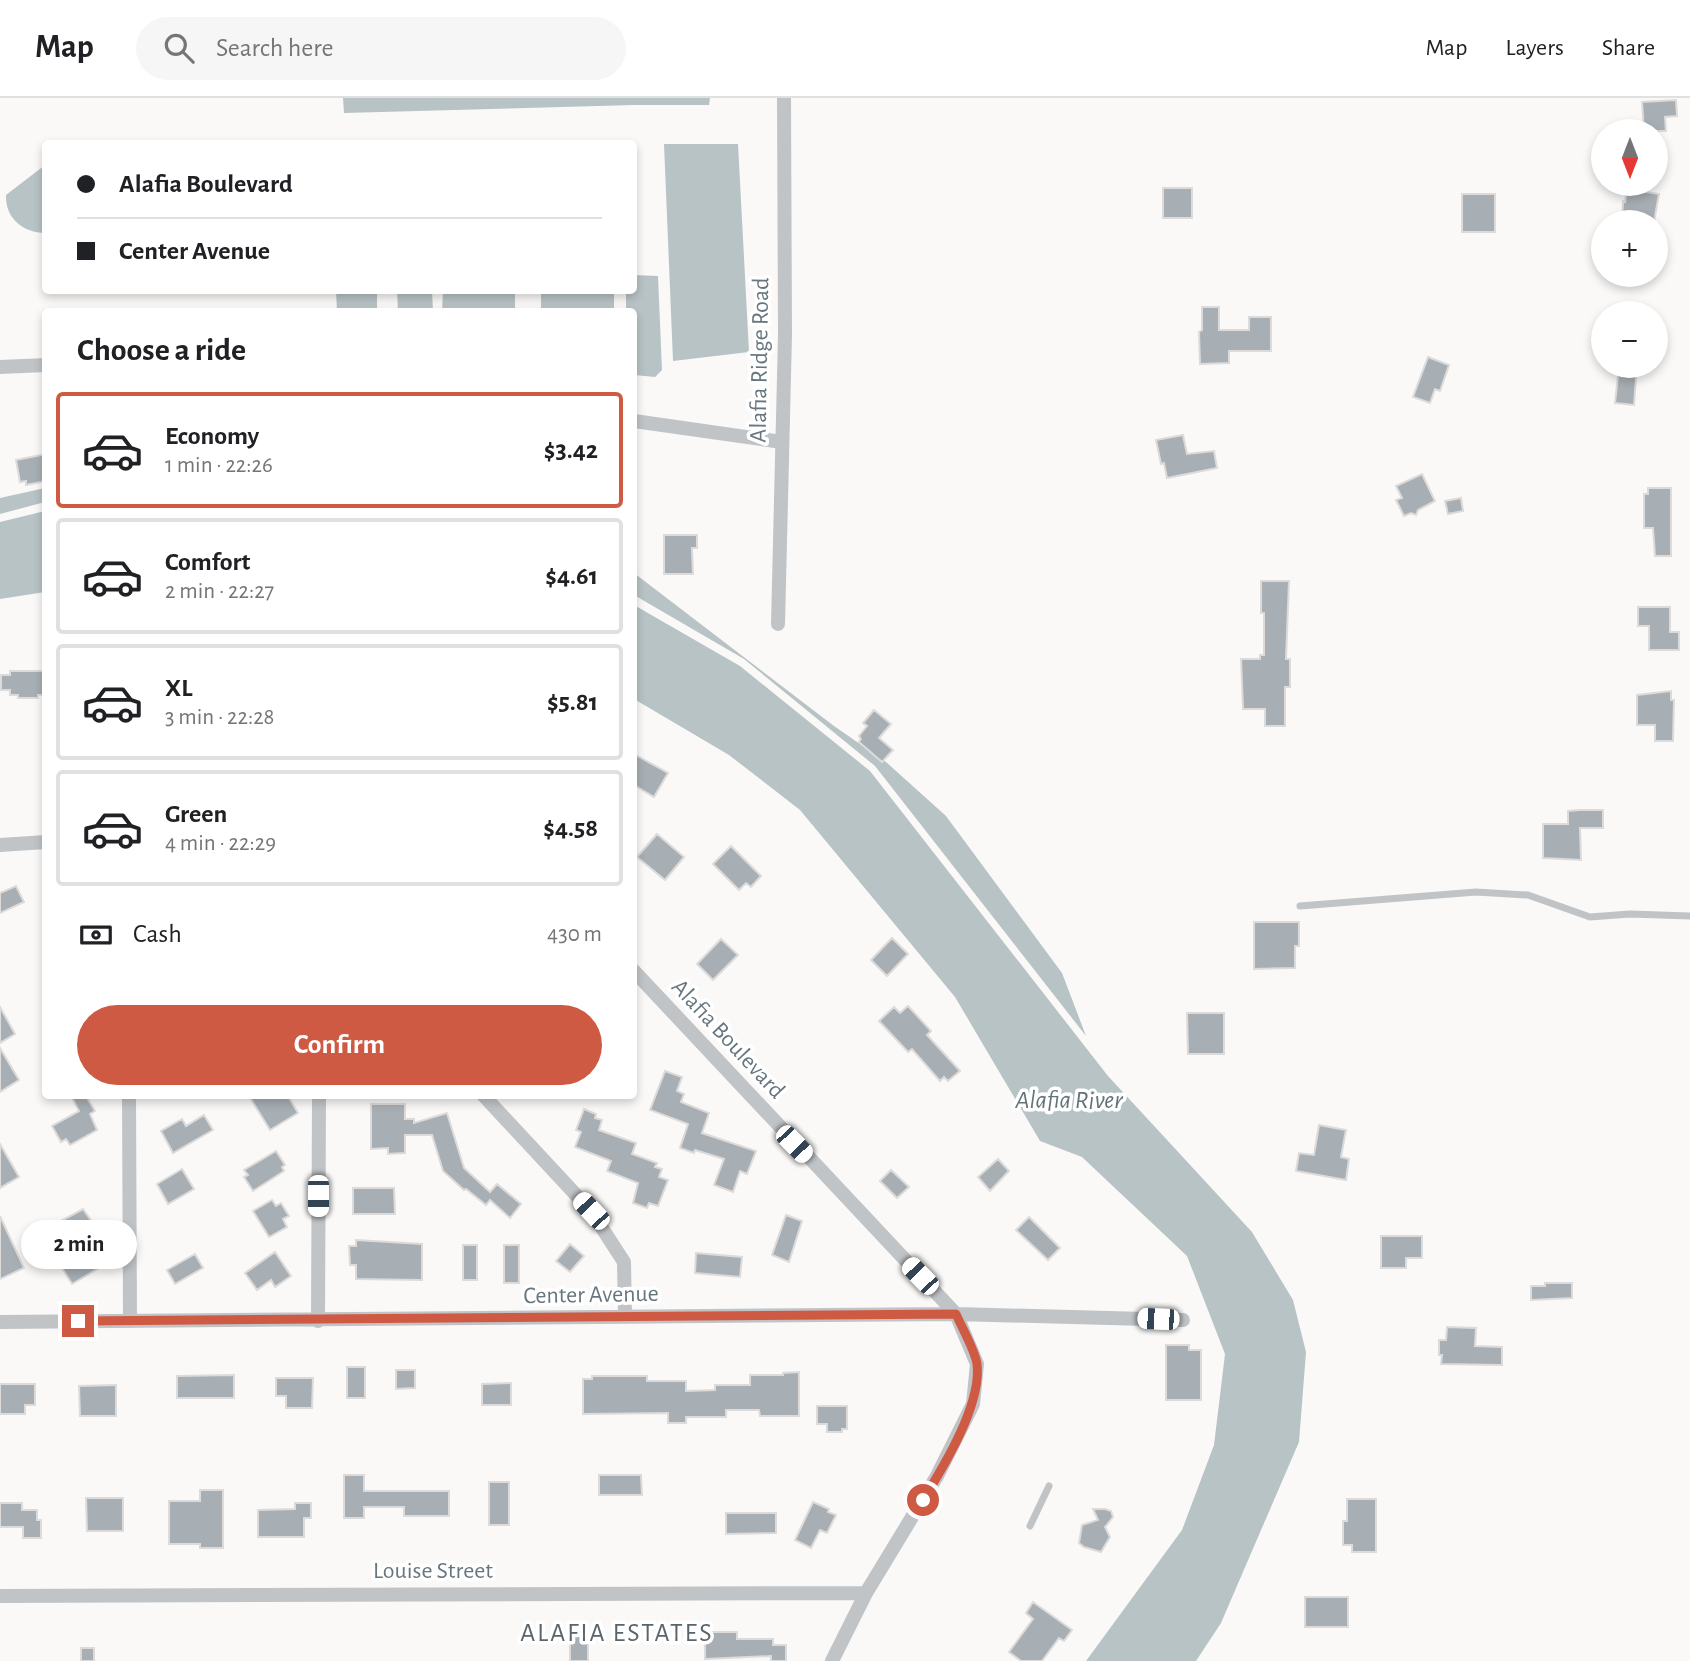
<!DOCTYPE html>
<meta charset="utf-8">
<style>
:root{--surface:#fff;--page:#f6f6f6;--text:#202124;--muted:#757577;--line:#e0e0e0;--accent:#ce5a43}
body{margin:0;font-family:"Alegreya Sans",sans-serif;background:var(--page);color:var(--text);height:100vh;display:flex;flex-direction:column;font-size:26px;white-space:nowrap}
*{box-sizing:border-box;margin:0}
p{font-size:23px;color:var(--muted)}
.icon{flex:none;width:38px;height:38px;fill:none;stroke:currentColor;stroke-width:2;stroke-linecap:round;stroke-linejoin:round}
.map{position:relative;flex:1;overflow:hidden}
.details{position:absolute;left:42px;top:210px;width:595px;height:791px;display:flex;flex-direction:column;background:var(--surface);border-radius:7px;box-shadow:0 4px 10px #0003}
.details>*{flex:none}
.top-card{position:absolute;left:42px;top:42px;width:595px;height:154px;border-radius:7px;box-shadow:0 4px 10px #0003;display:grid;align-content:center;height:154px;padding:0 35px;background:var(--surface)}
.needle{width:46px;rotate:180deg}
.tools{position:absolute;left:1591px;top:21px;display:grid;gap:14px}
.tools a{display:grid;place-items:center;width:77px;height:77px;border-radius:50%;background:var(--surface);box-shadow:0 4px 10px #0003;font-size:35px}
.end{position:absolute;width:32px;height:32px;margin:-16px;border:9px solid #ce5a43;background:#fff;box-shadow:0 0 0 4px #fff}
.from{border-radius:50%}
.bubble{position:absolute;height:49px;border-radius:24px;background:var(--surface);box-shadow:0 4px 10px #0003;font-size:23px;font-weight:700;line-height:49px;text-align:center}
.car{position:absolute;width:21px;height:42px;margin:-21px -10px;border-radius:9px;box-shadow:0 0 5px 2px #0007;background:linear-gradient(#fff 24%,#345 0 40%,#fff 0 76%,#345 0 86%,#fff 0)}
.top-card b{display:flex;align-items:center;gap:24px;height:66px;font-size:26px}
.top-card b+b{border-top:2px solid var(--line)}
.top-card i{width:18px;height:18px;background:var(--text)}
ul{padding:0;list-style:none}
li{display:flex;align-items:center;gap:21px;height:116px;margin:0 14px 10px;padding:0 21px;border:4px solid var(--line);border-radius:7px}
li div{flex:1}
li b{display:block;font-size:26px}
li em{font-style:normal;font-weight:700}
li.selected{border-color:var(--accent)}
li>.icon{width:63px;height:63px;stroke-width:1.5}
h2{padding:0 35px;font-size:32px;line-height:84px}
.pay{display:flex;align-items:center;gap:18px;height:77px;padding:0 35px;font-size:26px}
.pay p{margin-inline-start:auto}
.button{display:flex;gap:14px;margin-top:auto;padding:14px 35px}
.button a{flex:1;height:80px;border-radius:42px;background:var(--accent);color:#fff;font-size:28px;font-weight:700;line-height:80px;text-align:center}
header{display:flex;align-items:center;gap:42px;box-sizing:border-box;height:98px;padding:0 35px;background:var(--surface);border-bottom:2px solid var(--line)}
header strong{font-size:33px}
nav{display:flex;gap:38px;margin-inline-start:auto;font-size:24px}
.search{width:490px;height:63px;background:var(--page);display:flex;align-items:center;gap:18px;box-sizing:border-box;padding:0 24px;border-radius:38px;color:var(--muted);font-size:26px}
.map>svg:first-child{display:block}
.water{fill:#b8c3c6}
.building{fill:#a8afb4;stroke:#dcdbda;stroke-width:2}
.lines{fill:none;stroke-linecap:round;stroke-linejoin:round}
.service{stroke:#c0c4c7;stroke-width:7}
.minor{stroke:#c0c4c7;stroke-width:14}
.route{stroke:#ce5a43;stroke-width:9}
.labels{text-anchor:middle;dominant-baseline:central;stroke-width:7;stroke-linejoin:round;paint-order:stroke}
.street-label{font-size:24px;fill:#68777f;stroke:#fff}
.water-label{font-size:26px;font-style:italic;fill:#637478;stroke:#fff}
.neighbourhood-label{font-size:26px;letter-spacing:2px;fill:#5a656b;stroke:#fff}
</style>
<header>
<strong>Map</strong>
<div class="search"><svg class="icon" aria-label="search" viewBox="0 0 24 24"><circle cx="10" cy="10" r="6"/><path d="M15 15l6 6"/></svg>Search here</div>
<nav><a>Map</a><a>Layers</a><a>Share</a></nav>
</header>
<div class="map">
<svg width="1690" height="1563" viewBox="0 0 1690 1563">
<rect width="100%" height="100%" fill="#faf9f8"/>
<!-- water -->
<path class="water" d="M343 0H710L709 7H635L344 15Z
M664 46H738L749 254 673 263Z
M45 67V135C23 135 5 120 6 97Z
M634 177 658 178 662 272 655 279 634 277V214L626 213V193L634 192Z
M336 193H377V213H337Z
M397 193H432L433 213H398Z
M443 193H515V213H442Z
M541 193H614V213H541Z
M45 390V404L0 416V400Z
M45 413V494L0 501V424Z
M634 475 834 628 886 664 946 718 1062 875 1086 938 875 668 744 561 634 497Z
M634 507 740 568 870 673 1108 978 1252 1134 1293 1202 1306 1254 1299 1344 1221 1525 1196 1563H1086L1182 1432 1214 1347 1225 1256 1187 1158 1082 1059 1040 1043 955 899 800 712 729 657 634 601Z"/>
<!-- building -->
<path class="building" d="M1676 2 1677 18 1665 19 1666 33H1644L1642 4Z
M1163 90H1192V120H1163Z
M1627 91 1659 96 1654 124H1622L1623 103 1625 104Z
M1462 96H1495V134H1462Z
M1202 209H1219V232H1249V219H1271V253H1229V265L1200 266 1199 234 1202 232Z
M1428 259 1449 267 1440 293 1435 291 1430 305 1413 299Z
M1619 268H1637L1634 307 1615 305Z
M1183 337 1187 356 1214 353 1217 370 1167 380 1164 365 1161 366 1156 342Z
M46 356V383L26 387V383L20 384 16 362Z
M1422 376 1435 403 1418 412 1416 417 1411 415 1404 418 1396 402 1402 400 1396 388Z
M1648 390H1671V458H1655L1653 430H1644V396H1648Z
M1461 400 1463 413 1448 416 1445 403Z
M664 437H697V450H692L693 476H664Z
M1261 483H1289L1286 561H1290V589H1285V628H1265V611H1243L1241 561H1260V557H1264V515H1261Z
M1638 509H1670V534H1679V552H1649V528H1638Z
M10 573H46V597H38V600H18V597H10V592H1V577H10Z
M1671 593V602H1674L1673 643H1655V627H1637V597Z
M874 612 891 626 879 640 893 652 882 664 859 644 861 641 859 638 867 628 863 625Z
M634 656 668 675 654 699 634 687Z
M1580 712H1603V730H1580L1581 762 1543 760V726H1568V713Z
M657 736 684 759 665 782 637 759Z
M731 748 761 778 751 789 746 785 739 792 713 766Z
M16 788 24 804 0 815V795Z
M1254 824H1299V848H1295V870L1254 871Z
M892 840 908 856 887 878 871 862Z
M721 841 738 857 713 882 697 866Z
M908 908 931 933 927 937 960 973 948 983 944 979 940 983 912 951 908 954 879 923 894 909 900 915Z
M0 909 15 936 0 945Z
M1187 915H1224V956H1188Z
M0 950 19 982 0 994Z
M665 973 682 979 677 993 684 996 681 1004 709 1015 702 1035 756 1053 747 1076 740 1073 733 1094 714 1087 724 1061 695 1052 694 1055 680 1050 688 1026 650 1012Z
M71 998H86L95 1013 90 1016 97 1032 70 1047 66 1041 61 1044 52 1028 79 1013Z
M249 998H288L298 1015 270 1032Z
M371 1006H405V1021H414V1025L447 1015 464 1070 490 1094 497 1086 521 1106 510 1120 490 1102 486 1107 466 1091 464 1092 443 1073 432 1037H405V1055L388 1056V1050L371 1051Z
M584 1011 596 1016 595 1020 602 1022 599 1032 636 1045 632 1056 657 1065 655 1069 662 1071 659 1079 668 1082 658 1108 649 1105 647 1110 633 1105 638 1085 607 1073 611 1063 575 1049 581 1034 576 1032Z
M204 1017 213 1032 173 1055 161 1033 182 1021 186 1028Z
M1319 1027 1346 1032 1341 1059 1349 1061 1346 1082 1296 1073 1299 1055 1314 1057Z
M0 1046 19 1079 0 1090Z
M276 1053 285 1067 282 1069 284 1073 253 1093 244 1079 248 1077 244 1072Z
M998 1061 1009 1073 990 1093 978 1079Z
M182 1071 194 1091 168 1106 157 1086Z
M891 1072 909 1089 897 1100 880 1083Z
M353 1090H394L395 1116H353Z
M272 1102 276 1108 281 1105 289 1118 283 1121 287 1129 269 1139 253 1113Z
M83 1111 95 1128 88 1132 93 1139 83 1145 99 1170 72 1186 62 1170 72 1165 67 1157 73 1154 58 1130 63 1127 61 1123Z
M786 1117 802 1123 789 1164 772 1157Z
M0 1118 24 1170 0 1181Z
M1029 1119 1060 1150 1048 1162 1016 1132Z
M1381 1138H1422V1160H1406V1170H1381Z
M356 1142 422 1146V1182L356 1181V1167H350L349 1148H356Z
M570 1146 584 1158 570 1174 556 1163Z
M463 1147H477V1182H463Z
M504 1147H519V1185H504Z
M275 1154 291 1178 275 1189 271 1182 257 1192 245 1175Z
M696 1155 742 1159 740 1179 695 1175Z
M195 1156 203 1170 175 1186 167 1172Z
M1545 1185H1572V1200L1531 1202V1188H1545Z
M1447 1229 1476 1230 1475 1248 1502 1249V1267L1441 1266 1442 1257H1439V1242H1446Z
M1166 1247H1189V1252H1201V1302H1166Z
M347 1269H365V1300H347Z
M396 1272H415V1290L396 1291Z
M799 1274V1318H760L759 1312H726V1319H686V1325H668V1315L583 1316V1281H592V1278H647V1283H686V1293L715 1292V1287H750V1277H783V1275Z
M234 1277V1300H177V1278Z
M276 1280H313L312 1310H286V1298H276Z
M511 1285V1307H482V1286Z
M0 1286H35V1307H25V1316H0Z
M116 1287V1318H80L79 1288Z
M817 1308H847V1331H842V1334H827V1326H817Z
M344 1377H364V1393H449V1418H404V1409H364V1420H344Z
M599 1377H641L642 1397H599Z
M489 1384H509V1427H489Z
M200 1392H223V1450H200V1446H169V1403H200Z
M86 1400H123V1433H87Z
M1347 1401H1376V1454H1352V1447H1343V1423H1347Z
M813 1404 829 1411 828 1414 836 1417 827 1435 820 1432 811 1450 795 1442Z
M0 1405H22V1412H37V1422H41V1440H23V1429H0Z
M295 1405H311V1420H304V1439H258V1412L295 1411Z
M1093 1411H1105L1111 1413 1113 1419 1105 1429 1110 1439 1101 1454 1084 1449 1079 1445 1082 1427 1098 1422Z
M726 1415H776V1435L726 1436Z
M1305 1499H1348V1529H1305Z
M1033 1504 1072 1532 1064 1543 1059 1540 1042 1563H1021L1009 1554 1033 1521 1026 1515Z
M705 1534H737V1541H773V1547H786V1563H771V1558L705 1561Z
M570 1538H588V1563H570Z
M81 1550H94V1563H81Z"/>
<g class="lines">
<!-- service -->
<path class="service" d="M1300 808 1476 794 1528 797 1590 819 1630 816 1690 818
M1030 1428 1049 1388"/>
<!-- minor -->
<path class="minor" d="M0 269 46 267
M634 323 782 344
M778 526 785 237 784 0
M0 747 46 744
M634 873 956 1216 977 1266 973 1306 937 1378 866 1495 832 1563
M129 998 130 1223
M484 998 591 1113 624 1164 625 1219
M318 1223 319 998
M0 1224 956 1216 1183 1222
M0 1498 866 1495"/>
</g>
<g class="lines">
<!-- route -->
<path class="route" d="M78 1223 956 1216C962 1230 975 1252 977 1266 982 1306 944 1368 923 1402"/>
</g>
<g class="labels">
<!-- street labels -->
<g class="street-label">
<text transform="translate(760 262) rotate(-89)">Alafia Ridge Road</text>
<text transform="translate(728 941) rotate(47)">Alafia Boulevard</text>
<text transform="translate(591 1197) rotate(-1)">Center Avenue</text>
<text x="433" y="1473">Louise Street</text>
</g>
<!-- water labels -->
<g class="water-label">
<text x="1069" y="1002">Alafia River</text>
</g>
<!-- neighbourhood labels -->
<g class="neighbourhood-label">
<text x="617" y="1535">ALAFIA ESTATES</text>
</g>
</g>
</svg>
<div class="tools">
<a><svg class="needle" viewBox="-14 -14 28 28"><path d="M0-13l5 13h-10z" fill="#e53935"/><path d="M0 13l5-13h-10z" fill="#757577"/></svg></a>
<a>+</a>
<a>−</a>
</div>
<i class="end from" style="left:923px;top:1402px"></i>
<i class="end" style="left:78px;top:1223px"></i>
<div class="bubble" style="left:21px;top:1122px;width:116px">2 min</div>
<i class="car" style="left:794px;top:1046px;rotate:136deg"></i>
<i class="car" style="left:318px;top:1098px;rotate:180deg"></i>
<i class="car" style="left:591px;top:1113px;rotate:317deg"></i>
<i class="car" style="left:920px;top:1178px;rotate:316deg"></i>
<i class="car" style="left:1158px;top:1221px;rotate:272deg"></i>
<div class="top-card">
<b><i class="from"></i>Alafia Boulevard</b>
<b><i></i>Center Avenue</b>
</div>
<section class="details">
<h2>Choose a ride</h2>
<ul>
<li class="selected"><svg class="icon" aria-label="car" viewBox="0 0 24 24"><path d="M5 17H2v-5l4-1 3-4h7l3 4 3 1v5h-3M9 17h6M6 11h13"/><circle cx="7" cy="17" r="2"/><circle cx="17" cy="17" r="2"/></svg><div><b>Economy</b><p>1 min · 22:26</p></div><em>$3.42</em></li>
<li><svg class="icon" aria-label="car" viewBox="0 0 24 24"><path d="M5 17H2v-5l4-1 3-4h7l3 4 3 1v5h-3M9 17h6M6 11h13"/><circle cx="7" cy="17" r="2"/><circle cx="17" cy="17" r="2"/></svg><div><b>Comfort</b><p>2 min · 22:27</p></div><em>$4.61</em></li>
<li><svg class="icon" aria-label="car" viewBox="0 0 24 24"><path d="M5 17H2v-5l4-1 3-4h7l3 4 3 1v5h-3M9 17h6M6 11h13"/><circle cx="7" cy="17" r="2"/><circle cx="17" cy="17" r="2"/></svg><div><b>XL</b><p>3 min · 22:28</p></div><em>$5.81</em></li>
<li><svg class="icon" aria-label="car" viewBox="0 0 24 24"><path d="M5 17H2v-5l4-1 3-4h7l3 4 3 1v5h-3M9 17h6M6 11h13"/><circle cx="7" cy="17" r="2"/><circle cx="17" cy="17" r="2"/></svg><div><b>Green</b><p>4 min · 22:29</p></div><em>$4.58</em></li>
</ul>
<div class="pay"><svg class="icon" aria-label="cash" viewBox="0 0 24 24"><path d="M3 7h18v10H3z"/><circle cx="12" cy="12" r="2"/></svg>Cash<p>430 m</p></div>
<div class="button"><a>Confirm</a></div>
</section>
</div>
